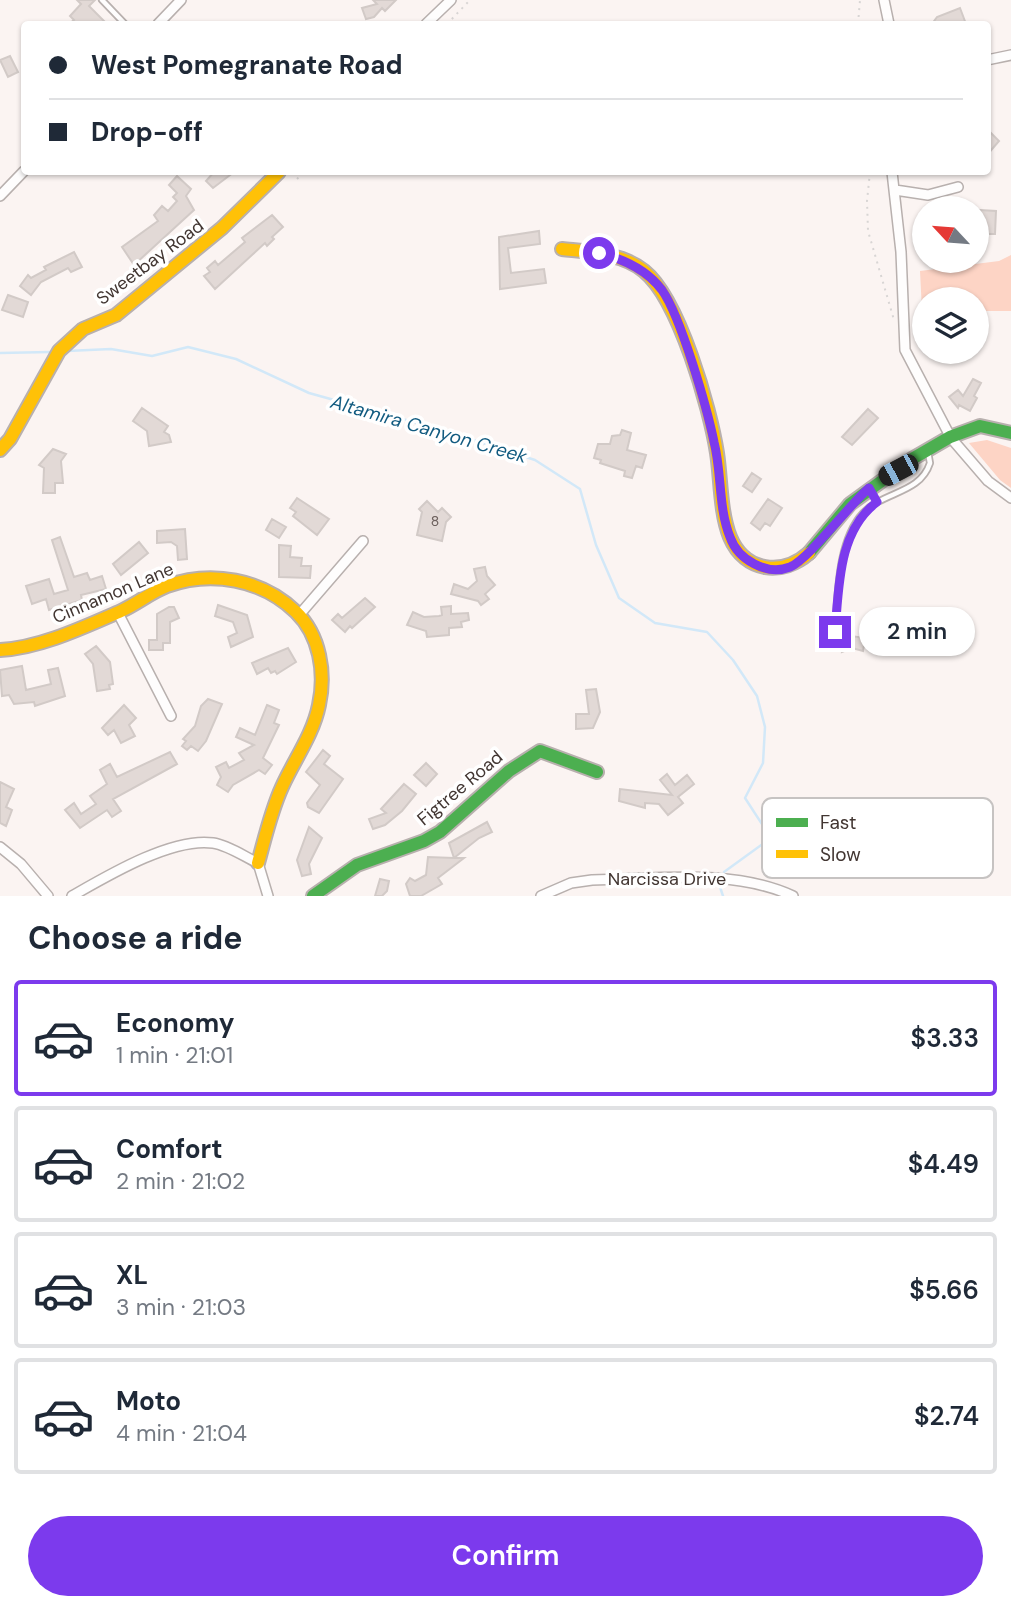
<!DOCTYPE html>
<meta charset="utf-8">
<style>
:root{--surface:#fff;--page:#f2f2f3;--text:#1f2937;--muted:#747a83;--line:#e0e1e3;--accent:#7c3aed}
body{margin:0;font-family:"DM Sans",sans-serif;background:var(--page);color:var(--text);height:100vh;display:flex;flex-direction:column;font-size:26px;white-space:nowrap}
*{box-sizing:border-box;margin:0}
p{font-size:23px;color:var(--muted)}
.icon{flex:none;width:38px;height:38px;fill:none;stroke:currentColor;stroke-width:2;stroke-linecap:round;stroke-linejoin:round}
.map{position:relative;height:896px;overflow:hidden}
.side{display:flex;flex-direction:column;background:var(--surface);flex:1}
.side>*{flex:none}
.guide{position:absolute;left:21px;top:21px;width:970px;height:154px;border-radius:7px;box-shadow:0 2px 5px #0004;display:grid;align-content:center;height:154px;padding:0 28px;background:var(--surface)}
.needle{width:46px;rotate:296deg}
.buttons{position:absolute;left:912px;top:196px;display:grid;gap:14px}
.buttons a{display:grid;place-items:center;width:77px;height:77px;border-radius:50%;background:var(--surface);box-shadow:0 2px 5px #0004;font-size:35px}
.end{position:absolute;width:32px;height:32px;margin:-16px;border:9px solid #7c3aed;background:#fff;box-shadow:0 0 0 4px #fff}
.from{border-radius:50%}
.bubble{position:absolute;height:49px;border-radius:24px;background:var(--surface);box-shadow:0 2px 5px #0004;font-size:23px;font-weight:600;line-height:49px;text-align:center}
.car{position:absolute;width:21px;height:42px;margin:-21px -10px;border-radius:9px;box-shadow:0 0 5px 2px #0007;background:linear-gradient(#222 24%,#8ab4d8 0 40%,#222 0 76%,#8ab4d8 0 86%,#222 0)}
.guide b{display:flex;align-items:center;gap:24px;height:66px;font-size:26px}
.guide b+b{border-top:2px solid var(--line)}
.guide i{width:18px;height:18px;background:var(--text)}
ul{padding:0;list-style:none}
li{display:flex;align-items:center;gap:21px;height:116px;margin:0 14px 10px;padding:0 14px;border:4px solid var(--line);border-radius:7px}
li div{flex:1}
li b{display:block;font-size:26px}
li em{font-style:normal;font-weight:600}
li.on{border-color:var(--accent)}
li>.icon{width:63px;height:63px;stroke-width:1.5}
h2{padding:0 28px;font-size:32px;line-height:84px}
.cta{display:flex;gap:14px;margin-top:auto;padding:14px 28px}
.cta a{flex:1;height:80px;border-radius:42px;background:var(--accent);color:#fff;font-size:28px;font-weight:600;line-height:80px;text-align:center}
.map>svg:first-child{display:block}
.green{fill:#fdd4c5}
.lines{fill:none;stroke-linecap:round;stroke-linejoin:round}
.stream{stroke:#d2e8f8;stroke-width:2.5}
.building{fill:#e2d9d6;stroke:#d2cac7;stroke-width:2}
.lane-casing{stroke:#b8b0ae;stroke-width:8}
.street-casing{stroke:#b8b0ae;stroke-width:12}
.fast-casing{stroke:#b8b0ae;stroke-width:16}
.slow-casing{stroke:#b8b0ae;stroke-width:16}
.path{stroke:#d8d5d4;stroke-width:2;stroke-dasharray:2 5;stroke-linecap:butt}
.lane{stroke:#fefdfd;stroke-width:4.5}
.street{stroke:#fefdfd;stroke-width:9}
.fast{stroke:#4caf50;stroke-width:12}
.slow{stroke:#ffc107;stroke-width:12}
.route{stroke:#7c3aed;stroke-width:9}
.labels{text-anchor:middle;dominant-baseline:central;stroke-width:7;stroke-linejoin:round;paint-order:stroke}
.number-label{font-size:14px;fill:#6c605d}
.street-label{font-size:18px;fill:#423632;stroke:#fff}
.water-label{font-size:19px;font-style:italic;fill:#125b80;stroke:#fff}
.key{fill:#fff;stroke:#c6c3c2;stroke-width:2}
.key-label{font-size:19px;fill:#423632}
</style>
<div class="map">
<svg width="1011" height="896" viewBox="0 0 1011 896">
<rect width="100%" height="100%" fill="#fbf4f2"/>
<!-- green -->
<path class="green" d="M1011 255V311H977L976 299H924L922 311 920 271 999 261Z
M987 440 1011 448V488L1000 480 969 443Z"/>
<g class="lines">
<!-- stream -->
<path class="stream" d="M67 351 111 349 152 356 188 347 236 359 309 393 449 432 535 460 580 489 596 545 619 598 655 623 707 632 733 660 757 696 765 727 763 763 745 798 771 838 724 872
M0 353 50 352
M720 887 723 896"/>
</g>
<!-- building -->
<path class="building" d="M77 0H95L89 6 104 21 101 24H69L74 20 70 16 81 4Z
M373 0H396L385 11 382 8 374 17 366 19 362 8 377 4Z
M960 8 966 24H932L937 17Z
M10 56 18 72 8 77 0 60Z
M987 129 999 141 987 155Z
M214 172H234L213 188 206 181Z
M177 176 191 189 186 196 194 210 134 265 122 247 158 221 154 215 162 206 168 211 177 201 173 197 177 193 169 185Z
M980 210 996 211 995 234H979Z
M272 215 283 227 272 237 274 239 267 246 265 243 215 289 204 276 210 272 207 268 215 261 218 265 245 242 242 238Z
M539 231 540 244 508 248 511 273 544 269 546 283 500 289 499 237Z
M74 252 82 267 71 272 68 268 41 282 31 295 20 286 28 275 31 278 46 270 44 267Z
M8 295 28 302 23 317 2 310Z
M973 379 981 383 974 396 977 398 970 411 959 405 958 408 949 397 958 390 963 396Z
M142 408 168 426 164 432 169 435 171 442 149 446 147 431 133 421Z
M868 409 878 418 852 445 842 437Z
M622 430 631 433 627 450 646 455 642 468 636 466 632 478 624 476 625 471 600 463 601 460 594 458 598 444H610L612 436 620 435Z
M53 449 66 454 61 461 63 483H55V493H43L44 468 39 465Z
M752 473 761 479 752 492 743 486Z
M297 498 329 519 317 535 293 516 296 512 290 508Z
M768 499 782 508 770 526 765 523 760 530 751 523Z
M427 501 438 512 442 508 451 517 446 522 442 541 417 535 422 512 419 509Z
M272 519 286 527 279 538 266 530Z
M185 529 187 559 178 560 177 546 171 542 157 543V531Z
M60 537 74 577 87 573 90 580 102 576 106 589 81 595 82 600 49 610 46 599 32 604 26 586 49 579 54 594 68 590 52 540Z
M139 542 148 553 121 575 113 564Z
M279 545 291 546 290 557 302 558 301 566H311L310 578 279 577Z
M485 567 487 576 495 585 485 594 489 599 481 605 478 601 451 594 454 584 468 589 477 581 474 569Z
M365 598 375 607 352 628 350 626 345 632 332 620 338 614 342 618Z
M218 605 247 615 253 637 231 647 228 637 237 633 233 622 215 616Z
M451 606V614L468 613 469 620 461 622 462 627 449 628V635L427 637 426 631 407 625 413 612 424 617 439 616 442 615 441 607Z
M169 607H174L179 618 170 622V643H163V650H149V640H157V614Z
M844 635 865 638 863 651 852 648 842 652Z
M96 646 110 662 113 684 109 685 110 689 97 691 93 664 85 654Z
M288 648 296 662 277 674 275 671 271 673 268 668 257 674 252 663Z
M22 666 26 690 51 684 48 670 58 668 65 696 35 706 34 702 14 704 9 695 2 696 0 670Z
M596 689 600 712 593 728 576 729V714H589L586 690Z
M208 699 222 704 206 741 198 751 191 746 187 750 182 746 186 741 183 739 195 726 201 706Z
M124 705 136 718 129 725 135 736 121 743 114 730 108 735 102 728Z
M267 705 279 710 274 723 279 725 263 758 272 765 265 774 259 770 233 785 228 792 217 785 221 777 216 767 226 762 229 768 244 760 239 753 254 745 236 737 240 728 255 735Z
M323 750 330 756 324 764 343 779 319 813 308 807 307 803 320 785 306 772Z
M170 752 177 764 113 799 121 811 112 817 107 810 80 828 65 810 74 803 81 814 96 804 90 796 107 784 100 770 110 764 117 777Z
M426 763 437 774 426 786 414 775Z
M667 774 675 785 687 775 694 784 678 797 683 803 668 815 659 804 645 803V808L619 801 620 789 672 795 660 780Z
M0 782 14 789 6 807 12 810 6 826 0 823Z
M404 784 416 794 402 811 385 825 373 829 369 819 386 813 381 809Z
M487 822 492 832 479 838 454 858H464L438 878 442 884 421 896H410L406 884 410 878 415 881 426 875 428 857 454 858 449 843Z
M309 827 322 838 309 864 311 874 302 876 297 860Z
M380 879 389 881 387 891 382 896H375Z"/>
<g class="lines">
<defs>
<path id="lane" d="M102 0 125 24
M835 632C838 596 837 541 863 513 884 491 920 494 930 463L928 452"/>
<path id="street" d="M884 0 889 24
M158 24 181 0
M426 24 451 0
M987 60 1011 55
M892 172 901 252 905 350 951 438 988 481 1011 498
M895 190 928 195 958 187
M0 196 24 171
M118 613 171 716
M300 614 363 541
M0 847 21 864 48 896
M72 896C107 876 172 837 213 843 228 845 245 857 258 863L268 896
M541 896 571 883 592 880C658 879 732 868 793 896"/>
<path id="fast" d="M809 553 850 504 912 459 950 437 980 426 1011 433
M313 896 357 865 424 841 440 832 509 771 540 751 597 772"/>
<path id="slow" d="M562 249C589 252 622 253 644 271 679 299 710 408 717 453 721 479 720 512 730 537 745 573 783 576 809 553
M0 450 10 439 59 351 83 329 116 315 222 228 279 172
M0 650C40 648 84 627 121 611 137 604 151 592 167 586 211 570 262 579 296 612 320 635 326 673 319 705 313 735 294 760 282 787 271 811 265 838 258 863"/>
</defs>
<!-- lane casing -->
<use href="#lane" class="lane-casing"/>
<!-- street casing -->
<use href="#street" class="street-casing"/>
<!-- fast casing -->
<use href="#fast" class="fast-casing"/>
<!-- slow casing -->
<use href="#slow" class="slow-casing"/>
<!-- path -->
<path class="path" d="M447 24 470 0
M858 24 860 0
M870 172 867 201 868 231 894 320
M297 179 304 172"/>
<!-- lane -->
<use href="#lane" class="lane"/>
<!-- street -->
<use href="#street" class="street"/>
<!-- fast -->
<use href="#fast" class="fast"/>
<!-- slow -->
<use href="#slow" class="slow"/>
</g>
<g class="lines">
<!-- route -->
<path class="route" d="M599 253C624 259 647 270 662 290 681 317 707 408 714 442 722 473 718 507 730 537 738 560 767 576 790 567 809 559 849 505 869 488L877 502C838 531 839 587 835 632"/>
</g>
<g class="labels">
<!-- number labels -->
<g class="number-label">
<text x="435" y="521">8</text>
</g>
<!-- street labels -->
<g class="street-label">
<text transform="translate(150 262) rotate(-37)">Sweetbay Road</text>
<text transform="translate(113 593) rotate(-23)">Cinnamon Lane</text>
<text transform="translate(460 788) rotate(-40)">Figtree Road</text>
<text x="667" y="879">Narcissa Drive</text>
</g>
<!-- water labels -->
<g class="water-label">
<text transform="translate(429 429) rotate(16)">Altamira Canyon Creek</text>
</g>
</g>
<!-- legend -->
<rect x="762" y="798" width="231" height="80" rx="10" class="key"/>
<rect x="776" y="818" width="32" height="9" fill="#4caf50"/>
<rect x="776" y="850" width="32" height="8" fill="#ffc107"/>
<g class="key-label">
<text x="820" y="829">Fast</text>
<text x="820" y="861">Slow</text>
</g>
</svg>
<div class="buttons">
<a><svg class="needle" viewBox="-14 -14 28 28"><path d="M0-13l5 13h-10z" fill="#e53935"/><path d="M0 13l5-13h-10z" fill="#747a83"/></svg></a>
<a><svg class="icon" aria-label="layers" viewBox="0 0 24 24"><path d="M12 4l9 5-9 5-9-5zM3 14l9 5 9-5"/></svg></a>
</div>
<i class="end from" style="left:599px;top:253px"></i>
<i class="end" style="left:835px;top:632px"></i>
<div class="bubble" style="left:859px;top:607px;width:116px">2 min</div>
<i class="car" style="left:898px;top:470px;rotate:242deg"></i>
<div class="guide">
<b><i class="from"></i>West Pomegranate Road</b>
<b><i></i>Drop-off</b>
</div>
</div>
<section class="side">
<h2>Choose a ride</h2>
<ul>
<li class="on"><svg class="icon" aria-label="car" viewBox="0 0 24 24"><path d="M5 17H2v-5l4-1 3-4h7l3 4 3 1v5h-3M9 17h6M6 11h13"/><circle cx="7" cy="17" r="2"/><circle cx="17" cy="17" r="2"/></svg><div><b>Economy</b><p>1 min · 21:01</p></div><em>$3.33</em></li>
<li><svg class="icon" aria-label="car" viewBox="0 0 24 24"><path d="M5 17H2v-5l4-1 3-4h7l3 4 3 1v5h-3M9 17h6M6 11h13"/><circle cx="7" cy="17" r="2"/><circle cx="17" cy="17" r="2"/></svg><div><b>Comfort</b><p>2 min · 21:02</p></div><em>$4.49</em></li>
<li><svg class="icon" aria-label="car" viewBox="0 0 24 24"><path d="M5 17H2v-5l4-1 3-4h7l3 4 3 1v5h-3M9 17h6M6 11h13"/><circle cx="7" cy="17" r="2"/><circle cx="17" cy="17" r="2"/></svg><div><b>XL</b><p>3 min · 21:03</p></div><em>$5.66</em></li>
<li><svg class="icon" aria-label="car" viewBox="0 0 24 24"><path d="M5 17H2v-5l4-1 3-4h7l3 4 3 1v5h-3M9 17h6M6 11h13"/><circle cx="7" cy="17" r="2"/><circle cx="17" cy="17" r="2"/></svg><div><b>Moto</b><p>4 min · 21:04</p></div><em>$2.74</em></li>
</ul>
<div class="cta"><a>Confirm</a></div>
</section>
